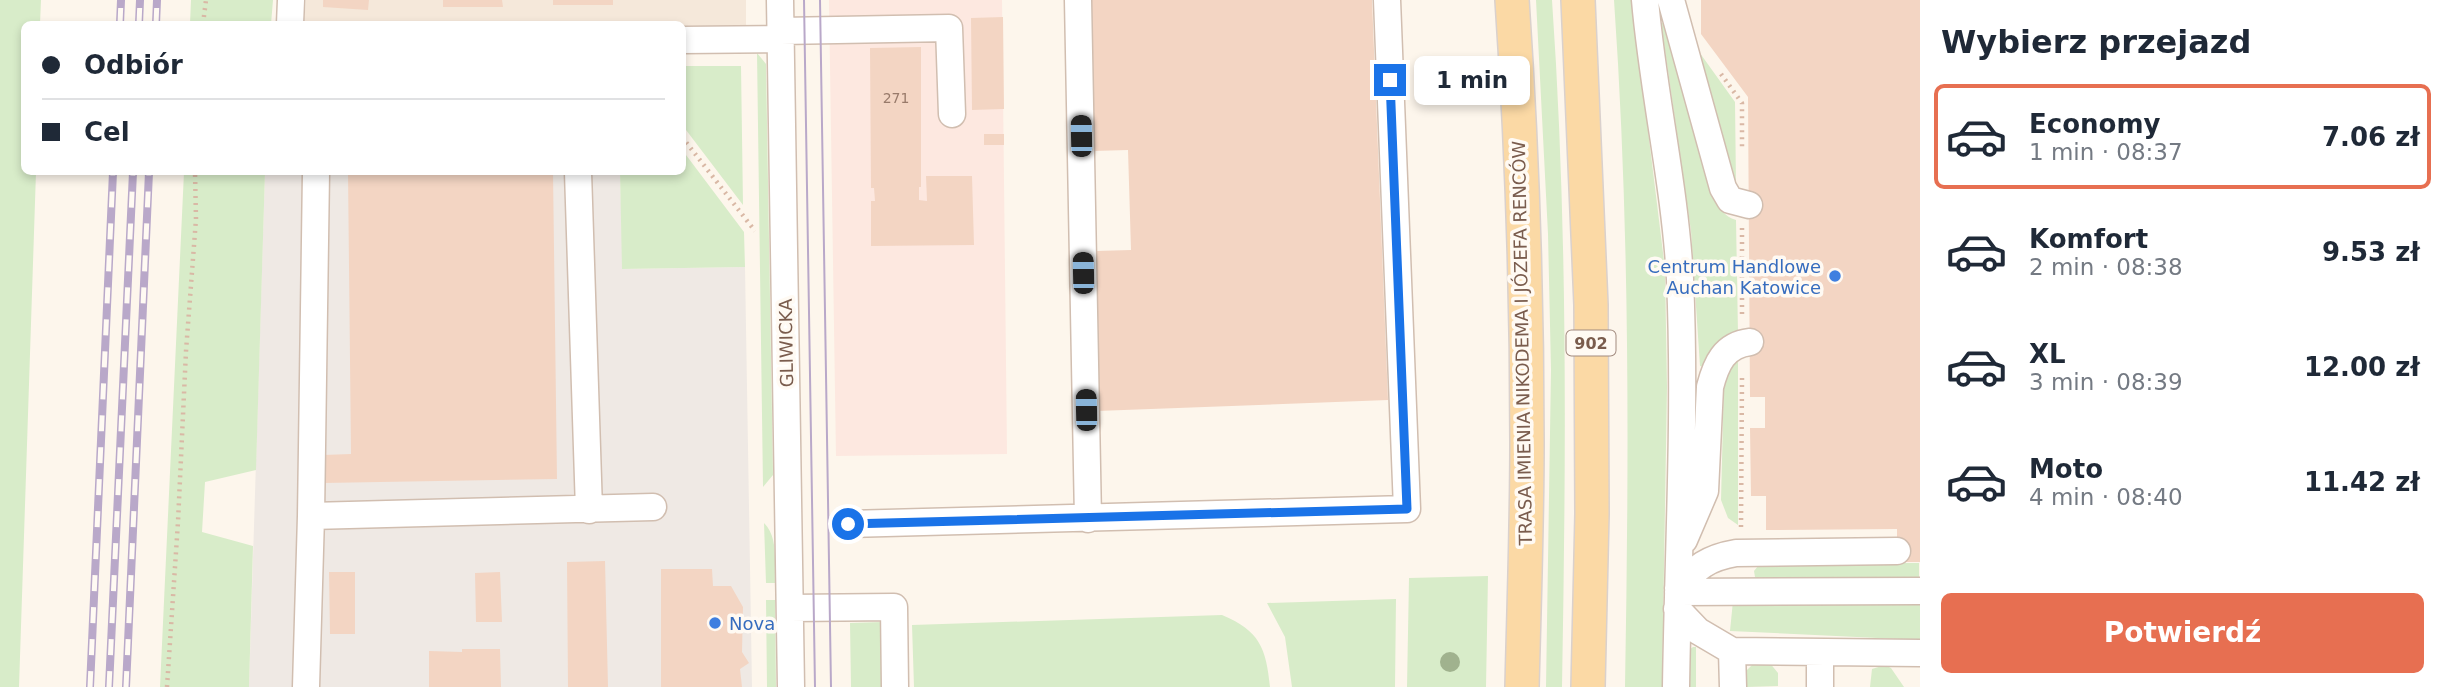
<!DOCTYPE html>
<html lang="pl">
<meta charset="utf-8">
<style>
:root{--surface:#fff;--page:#f2f2f3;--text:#1f2937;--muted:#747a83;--line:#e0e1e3;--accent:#e76f51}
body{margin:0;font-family:"DejaVu Sans",sans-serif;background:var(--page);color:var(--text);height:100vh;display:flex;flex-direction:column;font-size:26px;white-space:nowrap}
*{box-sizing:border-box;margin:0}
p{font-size:23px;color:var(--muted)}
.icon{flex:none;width:38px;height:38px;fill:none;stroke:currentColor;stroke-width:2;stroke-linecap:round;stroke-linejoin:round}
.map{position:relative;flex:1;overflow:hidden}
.sheet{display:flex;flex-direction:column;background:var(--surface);width:525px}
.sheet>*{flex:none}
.hud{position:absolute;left:21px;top:21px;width:665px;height:154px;border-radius:10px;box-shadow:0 4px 10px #0003;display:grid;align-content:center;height:154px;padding:0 21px;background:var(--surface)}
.end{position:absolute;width:32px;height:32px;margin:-16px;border:9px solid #1a73e8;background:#fff;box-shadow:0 0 0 4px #fff}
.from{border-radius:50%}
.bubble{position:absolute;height:49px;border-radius:10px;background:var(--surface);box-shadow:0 4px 10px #0003;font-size:23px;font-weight:700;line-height:49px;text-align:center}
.car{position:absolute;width:21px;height:42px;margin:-21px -10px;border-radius:9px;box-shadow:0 0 5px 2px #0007;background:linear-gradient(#222 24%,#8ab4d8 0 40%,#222 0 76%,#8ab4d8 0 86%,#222 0)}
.hud b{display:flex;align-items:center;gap:24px;height:66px;font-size:26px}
.hud b+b{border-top:2px solid var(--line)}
.hud i{width:18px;height:18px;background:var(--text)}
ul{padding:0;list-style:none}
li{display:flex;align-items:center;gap:21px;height:105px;margin:0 14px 10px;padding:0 7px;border:4px solid transparent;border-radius:10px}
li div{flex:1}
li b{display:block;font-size:26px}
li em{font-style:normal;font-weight:700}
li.active{border-color:var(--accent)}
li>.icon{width:63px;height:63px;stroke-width:1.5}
h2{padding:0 21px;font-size:32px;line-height:84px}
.primary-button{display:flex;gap:14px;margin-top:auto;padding:14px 21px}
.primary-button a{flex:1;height:80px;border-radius:10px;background:var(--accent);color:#fff;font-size:28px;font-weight:700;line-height:80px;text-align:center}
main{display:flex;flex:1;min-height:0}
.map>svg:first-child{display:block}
.residential{fill:#f5e8da}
.commercial{fill:#fde8e0}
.industrial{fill:#efe9e4}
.green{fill:#d8ecc9}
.building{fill:#f3d5c3}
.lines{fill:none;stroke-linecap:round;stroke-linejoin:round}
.minor-casing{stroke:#d1beb0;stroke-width:29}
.major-casing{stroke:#dad1cd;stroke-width:36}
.path{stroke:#d9b8a5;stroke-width:4.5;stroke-dasharray:2 5;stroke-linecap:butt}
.minor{stroke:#fff;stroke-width:26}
.major{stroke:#fbd9a5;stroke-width:33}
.tram{stroke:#b9a8c9;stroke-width:2}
.rail-casing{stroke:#b9a8c9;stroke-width:8}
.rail{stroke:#fffaf3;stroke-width:5;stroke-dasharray:16;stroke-linecap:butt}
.tree{fill:#a0b28e}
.route{stroke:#1a73e8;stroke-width:9}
.shop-dot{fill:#3f7fe0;stroke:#fffaf3;stroke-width:2.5}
.labels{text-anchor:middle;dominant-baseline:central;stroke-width:7;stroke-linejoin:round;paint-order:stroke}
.number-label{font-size:14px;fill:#987a6a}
.shield{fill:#fffaf3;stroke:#a28b7f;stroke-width:2}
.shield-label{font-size:16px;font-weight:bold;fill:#7a5c4d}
.shop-label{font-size:18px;fill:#366cbe;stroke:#fffaf3;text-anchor:end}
.street-label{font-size:18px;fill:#7a5c4d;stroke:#fffaf3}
</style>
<main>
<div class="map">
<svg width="1920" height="687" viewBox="0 0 1920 687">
<rect width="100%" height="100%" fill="#fdf6ec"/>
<!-- residential -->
<path class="residential" d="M306 0H746V26L304 24Z"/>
<!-- commercial -->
<path class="commercial" d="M829 0H1002L1007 454 836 456Z"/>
<!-- industrial -->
<path class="industrial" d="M265 172H620L623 269 745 267 752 687H249Z"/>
<!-- green -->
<path class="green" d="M0 0H41L40 24H24V172H36L19 687H0Z
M191 0H273L271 24H190Z
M1536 0H1552C1568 229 1566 458 1562 687H1546L1551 370 1548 234Z
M1614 0H1632L1665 269 1667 387 1662 687H1625C1629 458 1630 229 1614 0Z
M1666 22 1714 196C1719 207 1724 217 1736 220L1738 333 1705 367 1700 366 1691 231 1662 29V23Z
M1697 49 1735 102 1736 185 1732 181Z
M757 53 766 64 773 475 763 487Z
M683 66H741L743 205 683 126Z
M683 151 744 232 745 267 622 269 620 172H682Z
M184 172H265L256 470 205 482 202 532 253 546 249 687H160Z
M1738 355V525L1728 518 1721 500 1724 379Z
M764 523C779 538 774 563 775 583H766Z
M1764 563H1919V582H1760L1755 577 1754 571 1758 566Z
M1488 576 1486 687H1407L1409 578Z
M1396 599 1395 687H1292L1285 637 1267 603Z
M766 600H775L776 687H767Z
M1920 600V640L1730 631 1733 601Z
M1222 615C1260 631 1266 648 1270 687H914L912 625Z
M882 622 883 687H851L850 623Z
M1693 647H1696V687H1689L1690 649Z
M1755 662H1769L1778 673V686L1746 687 1747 670Z
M1885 665 1891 668 1904 687H1870L1872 669Z"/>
<!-- building -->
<path class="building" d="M323 0H369L368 10 323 7Z
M443 0H502L503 7H443Z
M553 0H613V5H553Z
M1091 0H1372L1388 400 1097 411 1096 251 1131 250 1128 150 1093 151Z
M1701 0H1920V562H1897V529L1766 530V496H1751L1750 428H1765V397H1750L1748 97 1701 34Z
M1003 17 1004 109 972 110 971 18Z
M921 47V187H919V200L927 201 926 176H972L974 245 871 246V201H875L874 188H871L870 48Z
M984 134H1004V145H984Z
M348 172H553L557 479 323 483V455L351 454Z
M605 561 608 687H568L567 562Z
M661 569H712L713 586H731L743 607 742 652 749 663 740 669 742 687H661Z
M329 572H355V634H330Z
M500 572 502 622H476L475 573Z
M462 649H500L501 687H429V651L462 652Z"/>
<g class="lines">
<defs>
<path id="minor" d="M780 0 791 687
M1078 0 1088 519
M1645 0C1653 93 1675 185 1680 279 1686 415 1678 551 1676 687
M1671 0 1723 188 1730 200 1749 205
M290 24 291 0
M781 31 949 28 952 114
M682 40 780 39
M578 172 589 510
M311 516 653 507
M848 524 1407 509 1387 0
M1684 540 1705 491 1710 387C1716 364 1724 345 1750 342
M1678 588C1697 567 1707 558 1736 553L1897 551
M1678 592 1920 591
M790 608 894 607 895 687
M1677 609 1698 631 1732 651 1733 687
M1732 651 1920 653
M306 687 311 516 316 172
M1820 687V652"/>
<path id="major" d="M1512 0C1522 147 1527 294 1527 442 1527 524 1524 605 1522 687
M1578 0 1591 305 1592 514 1588 687"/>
</defs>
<!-- minor casing -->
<use href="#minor" class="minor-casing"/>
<!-- major casing -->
<use href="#major" class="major-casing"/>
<!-- path -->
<path class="path" d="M203 24 206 0
M1721 74 1742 103V149
M682 137 755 231
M1742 228V317
M1741 527 1742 378
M167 687 178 522 186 351 196 219 195 172"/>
<!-- minor -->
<use href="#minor" class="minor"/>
<!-- major -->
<use href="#major" class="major"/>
<!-- tram -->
<path class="tram" d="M804 0 815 687
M820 0 831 687"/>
<defs>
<path id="rail" d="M120 24 121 0
M139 24 140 0
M156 24 157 0
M90 687 113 172
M109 687 133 172
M126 687 149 172"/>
</defs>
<!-- rail casing -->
<use href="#rail" class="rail-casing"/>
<!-- rail -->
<use href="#rail" class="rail"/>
</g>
<!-- trees -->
<circle class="tree" cx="1450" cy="662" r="10"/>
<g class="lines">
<!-- route -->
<path class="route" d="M848 524 1407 509 1390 80"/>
</g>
<!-- markers -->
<g class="shop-dot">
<circle cx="1835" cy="276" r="7"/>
<circle cx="715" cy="623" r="7"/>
</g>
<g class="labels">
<!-- number labels -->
<g class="number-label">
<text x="896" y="98">271</text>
</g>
<!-- shield labels -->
<rect class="shield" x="1566.5" y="330.5" width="49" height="25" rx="5"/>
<g class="shield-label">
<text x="1591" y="343">902</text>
</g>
<!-- shop labels -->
<g class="shop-label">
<text x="1821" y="266">Centrum Handlowe<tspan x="1821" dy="21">Auchan Katowice</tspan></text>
<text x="729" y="623" text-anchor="start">Nova</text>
</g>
<!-- street labels -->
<g class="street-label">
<text transform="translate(786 343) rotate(-91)">GLIWICKA</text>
<text transform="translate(1522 343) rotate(-91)">TRASA IMIENIA NIKODEMA I JÓZEFA RENCÓW</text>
</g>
</g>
</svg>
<i class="end from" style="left:848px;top:524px"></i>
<i class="end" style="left:1390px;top:80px"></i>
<div class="bubble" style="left:1414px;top:56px;width:116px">1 min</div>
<i class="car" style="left:1081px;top:136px;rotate:359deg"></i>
<i class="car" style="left:1083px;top:273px;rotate:359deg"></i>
<i class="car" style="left:1086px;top:410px;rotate:359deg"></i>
<div class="hud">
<b><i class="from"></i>Odbiór</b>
<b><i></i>Cel</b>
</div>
</div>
<section class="sheet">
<h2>Wybierz przejazd</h2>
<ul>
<li class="active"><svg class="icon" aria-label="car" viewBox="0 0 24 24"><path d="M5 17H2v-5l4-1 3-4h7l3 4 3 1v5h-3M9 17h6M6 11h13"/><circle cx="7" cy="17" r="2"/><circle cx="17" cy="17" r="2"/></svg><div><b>Economy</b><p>1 min · 08:37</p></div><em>7.06 zł</em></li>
<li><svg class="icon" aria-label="car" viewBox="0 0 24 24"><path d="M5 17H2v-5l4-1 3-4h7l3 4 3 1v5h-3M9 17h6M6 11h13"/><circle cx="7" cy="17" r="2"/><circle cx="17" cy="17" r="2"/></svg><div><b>Komfort</b><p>2 min · 08:38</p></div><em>9.53 zł</em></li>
<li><svg class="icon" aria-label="car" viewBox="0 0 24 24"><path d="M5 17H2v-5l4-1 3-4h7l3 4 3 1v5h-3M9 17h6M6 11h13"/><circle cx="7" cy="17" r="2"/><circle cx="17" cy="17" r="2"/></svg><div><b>XL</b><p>3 min · 08:39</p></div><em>12.00 zł</em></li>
<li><svg class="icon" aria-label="car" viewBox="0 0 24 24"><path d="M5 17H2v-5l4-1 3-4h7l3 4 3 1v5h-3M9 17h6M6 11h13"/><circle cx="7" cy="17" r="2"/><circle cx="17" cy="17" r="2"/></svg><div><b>Moto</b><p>4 min · 08:40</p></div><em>11.42 zł</em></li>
</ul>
<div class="primary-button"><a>Potwierdź</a></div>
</section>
</main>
